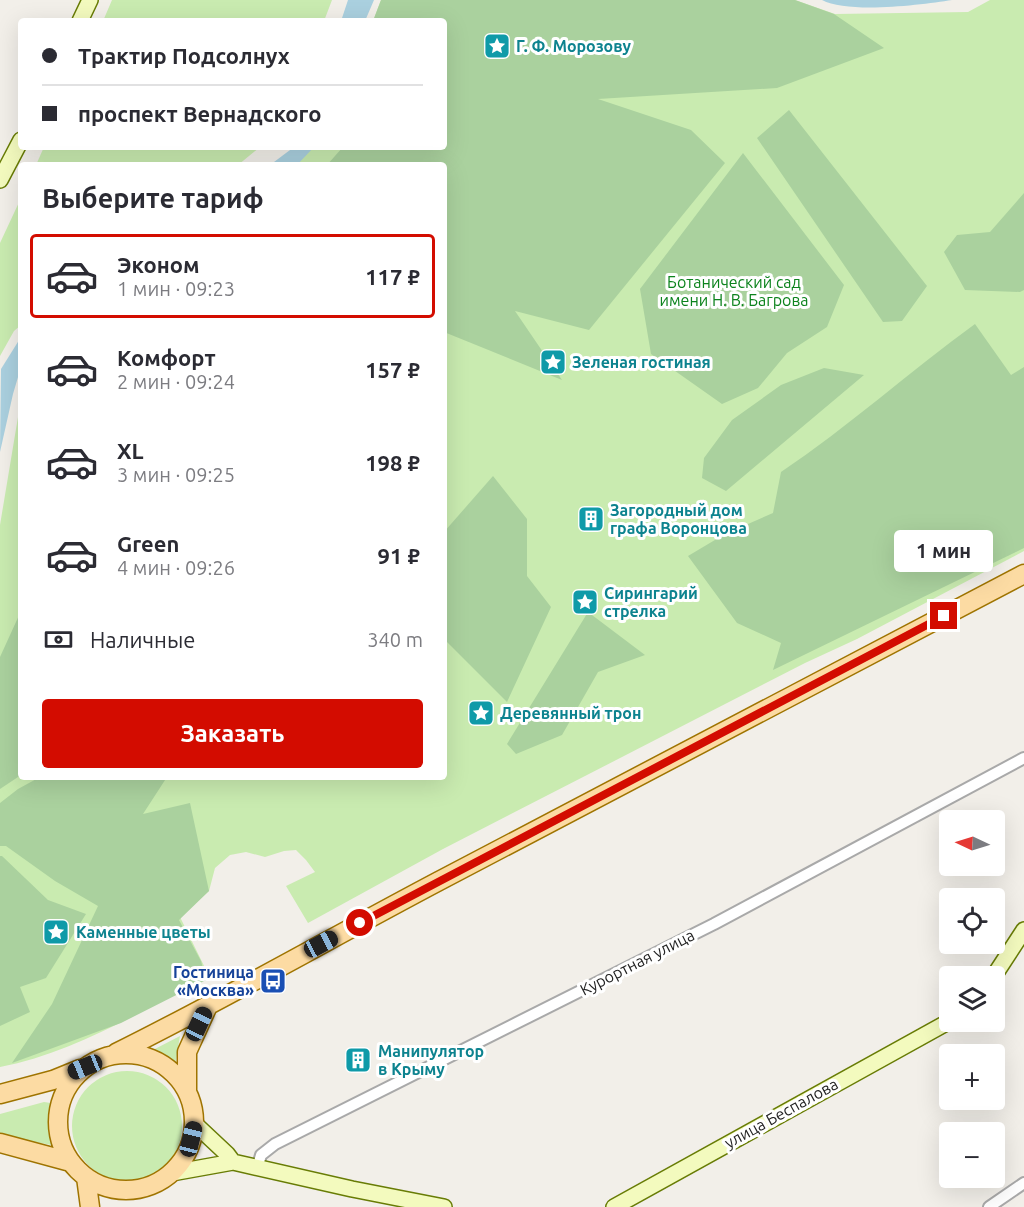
<!DOCTYPE html>
<html lang="ru">
<meta charset="utf-8">
<style>
:root{--surface:#fff;--page:#f2f2f3;--text:#2b2b33;--muted:#7c7c81;--line:#e1e1e2;--accent:#d30c00}
body{margin:0;font-family:Ubuntu,sans-serif;background:var(--page);color:var(--text);height:100vh;display:flex;flex-direction:column;font-size:22px;white-space:nowrap}
*{box-sizing:border-box;margin:0}
p{font-size:20px;color:var(--muted)}
.icon{flex:none;width:33px;height:33px;fill:none;stroke:currentColor;stroke-width:2;stroke-linecap:round;stroke-linejoin:round}
.map{position:relative;flex:1;overflow:hidden}
.drawer{position:absolute;left:18px;top:162px;width:429px;height:618px;display:flex;flex-direction:column;background:var(--surface);border-radius:6px;box-shadow:0 6px 24px #0002}
.drawer>*{flex:none}
.banner{position:absolute;left:18px;top:18px;width:429px;height:132px;border-radius:6px;box-shadow:0 6px 24px #0002;display:grid;align-content:center;height:132px;padding:0 24px;background:var(--surface)}
.needle{width:39px;rotate:274deg}
.buttons{position:absolute;left:939px;top:810px;display:grid;gap:12px}
.buttons a{display:grid;place-items:center;width:66px;height:66px;border-radius:6px;background:var(--surface);box-shadow:0 6px 24px #0002;font-size:30px}
.end{position:absolute;width:27px;height:27px;margin:-14px;border:8px solid #d30c00;background:#fff;box-shadow:0 0 0 3px #fff}
.from{border-radius:50%}
.bubble{position:absolute;height:42px;border-radius:6px;background:var(--surface);box-shadow:0 6px 24px #0002;font-size:20px;font-weight:700;line-height:42px;text-align:center}
.car{position:absolute;width:18px;height:36px;margin:-18px -9px;border-radius:8px;box-shadow:0 0 4px 2px #0007;background:linear-gradient(#222 24%,#8ab4d8 0 40%,#222 0 76%,#8ab4d8 0 86%,#222 0)}
.banner b{display:flex;align-items:center;gap:21px;height:57px;font-size:22px}
.banner b+b{border-top:2px solid var(--line)}
.banner i{width:15px;height:15px;background:var(--text)}
ul{padding:0;list-style:none}
li{display:flex;align-items:center;gap:18px;height:84px;margin:0 12px 9px;padding:0 12px;border:3px solid transparent;border-radius:6px}
li div{flex:1}
li b{display:block;font-size:22px}
li em{font-style:normal;font-weight:700}
li.current{border-color:var(--accent)}
li>.icon{width:54px;height:54px;stroke-width:1.5}
h2{padding:0 24px;font-size:27px;line-height:72px}
.pay{display:flex;align-items:center;gap:15px;height:66px;padding:0 24px;font-size:22px}
.pay p{margin-inline-start:auto}
.cta{display:flex;gap:12px;margin-top:auto;padding:12px 24px}
.cta a{flex:1;height:69px;border-radius:6px;background:var(--accent);color:#fff;font-size:24px;font-weight:700;line-height:69px;text-align:center}
.map>svg:first-child{display:block}
.grass{fill:#c9ebb0}
.forest{fill:#aad19e}
.water{fill:#aad0df}
.lines{fill:none;stroke-linecap:round;stroke-linejoin:round}
.street-casing{stroke:#a9a9a9;stroke-width:14}
.secondary-casing{stroke:#687c05;stroke-width:18}
.primary-casing{stroke:#9f7400;stroke-width:21}
.street{stroke:#fff;stroke-width:10}
.secondary{stroke:#f3fabe;stroke-width:15}
.primary{stroke:#fcdba3;stroke-width:18}
.route{stroke:#d30c00;stroke-width:8}
.labels{text-anchor:middle;dominant-baseline:central;stroke-width:6;stroke-linejoin:round;paint-order:stroke}
.culture-label{font-size:16px;font-weight:bold;fill:#0d838f;stroke:#fff;text-anchor:start}
.park-label{font-size:16px;fill:#0c831d;stroke:#fff}
.street-label{font-size:16px;fill:#222;stroke:#fff}
.transit-label{font-size:16px;font-weight:bold;fill:#164399;stroke:#fff;text-anchor:end}
</style>
<div class="map">
<svg width="1024" height="1207" viewBox="0 0 1024 1207">
<rect width="100%" height="100%" fill="#f2efe9"/>
<!-- grass -->
<path class="grass" d="M112 0H332L324 21H103Z
M381 0H795L835 14 968 12 990 0H1024V551L857 639 805 663 443 849 308 923 286 886 315 872 306 860 296 850 284 851 265 857 246 852 230 855 215 868 209 891 180 917 209 976C143 1010 74 1053 0 1067V525L21 399V777H444V165H295L311 147H444V21H373Z
M44 147H260L238 165H36Z
M21 198V325L14 331 0 356V243Z
M180 1036 175 1065 151 1051Z
M72 1126a55 55 0 1 1 110 0a55 55 0 1 1-110 0Z
M44 1102 51 1103 55 1107 51 1135 52 1145 0 1136V1114Z"/>
<!-- forest -->
<path class="forest" d="M381 0H795L834 14 884 48 777 88 598 99 691 130 725 163 589 330 515 311 562 380 444 332V165H327L342 148 346 147H444V21H373Z
M789 110 927 286 902 321 883 322 757 138Z
M743 153 844 285 827 327 787 353 758 388 722 404 651 354 640 289Z
M1024 193V290L1020 292 965 290 944 252 957 235 990 232Z
M975 324 1011 375 1024 367V548L773 670 781 643 737 623 688 556 725 534 773 513 781 472C848 427 909 372 975 324Z
M824 368 864 375 726 491 702 478 704 458 732 420 781 385Z
M493 476 527 519V576L551 607 507 702 444 639V532Z
M21 611V775L0 789V657Z
M588 612 645 655 598 672 562 735 516 754 507 744Z
M40 777H167L143 814 190 803 209 891 179 920 201 961 206 980 121 1023 12 1063 52 1004 98 906 55 881 6 846H0V803L18 789Z
M0 856H2L48 900 86 914 46 978 20 987 30 1012 0 1026Z"/>
<!-- water -->
<path class="water" d="M348 0H374L365 21H341Z
M822 0H952C921 5 848 14 822 0Z
M294 147H314L297 165H270Z
M21 337V367L13 394 0 452 1 369Z"/>
<g class="lines">
<defs>
<path id="street" d="M257 1169 261 1155 275 1144 714 924 1024 758
M989 1207 1024 1183"/>
<path id="secondary" d="M80 21 90 0
M0 180 21 140
M994 976 1024 930
M195 1124 227 1154 233 1162
M172 1173 233 1162 352 1189 444 1207
M614 1207 950 1021"/>
<path id="primary" d="M116 1053C225 999 331 938 439 881 634 778 829 675 1024 574
M58 1122a68 68 0 1 1 136 0a68 68 0 1 1-136 0Z
M187 1090V1052L207 1008
M0 1094 53 1080 80 1069
M0 1143 67 1161
M86 1177 90 1207"/>
</defs>
<!-- street casing -->
<use href="#street" class="street-casing"/>
<!-- secondary casing -->
<use href="#secondary" class="secondary-casing"/>
<!-- primary casing -->
<use href="#primary" class="primary-casing"/>
<!-- street -->
<use href="#street" class="street"/>
<!-- secondary -->
<use href="#secondary" class="secondary"/>
<!-- primary -->
<use href="#primary" class="primary"/>
</g>
<g class="lines">
<!-- route -->
<path class="route" d="M360 923 944 616"/>
</g>
<!-- icons -->
<defs>
<symbol id="sight-square" viewBox="-11 -11 22 22"><rect x="-9" y="-9" width="18" height="18" rx="4" fill="#0f9aa8" stroke="#fff"/><path d="M0-6L1.8-2.2L6-1.7L2.9 1.2L3.7 5.4L0 3.3L-3.7 5.4L-2.9 1.2L-6-1.7L-1.8-2.2Z" fill="#fff"/></symbol>
<symbol id="building-square" viewBox="-11 -11 22 22"><rect x="-9" y="-9" width="18" height="18" rx="4" fill="#0f9aa8" stroke="#fff"/><path d="M-4-6H4V6H1V3H-1V6H-4ZM-2.5-4.3h1.7v1.8h-1.7ZM.8-4.3h1.7v1.8H.8ZM-2.5-1h1.7V.8h-1.7ZM.8-1h1.7V.8H.8Z" fill="#fff"/></symbol>
<symbol id="bus-square" viewBox="-11 -11 22 22"><rect x="-9" y="-9" width="18" height="18" rx="4" fill="#1a4fb4" stroke="#fff"/><path d="M-5-6H5V4H4V6H2V4H-2V6H-4V4H-5ZM-3.5-4V0h7V-4ZM-3.5 1.2v1.5H-2V1.2ZM2 1.2v1.5H3.5V1.2Z" fill="#fff"/></symbol>
</defs>
<g fill-rule="evenodd">
<use href="#sight-square" x="482" y="31" width="30" height="30"/>
<use href="#sight-square" x="538" y="347" width="30" height="30"/>
<use href="#building-square" x="576" y="504" width="30" height="30"/>
<use href="#sight-square" x="570" y="587" width="30" height="30"/>
<use href="#sight-square" x="466" y="698" width="30" height="30"/>
<use href="#sight-square" x="41" y="917" width="30" height="30"/>
<use href="#bus-square" x="258" y="966" width="30" height="30"/>
<use href="#building-square" x="343" y="1045" width="30" height="30"/>
</g>
<g class="labels">
<!-- culture labels -->
<g class="culture-label">
<text x="516" y="46">Г. Ф. Морозову</text>
<text x="572" y="362">Зеленая гостиная</text>
<text x="610" y="510">Загородный дом<tspan x="610" dy="18">графа Воронцова</tspan></text>
<text x="604" y="593">Сирингарий<tspan x="604" dy="18">стрелка</tspan></text>
<text x="500" y="713">Деревянный трон</text>
<text x="76" y="932">Каменные цветы</text>
<text x="378" y="1051">Манипулятор<tspan x="378" dy="18">в Крыму</tspan></text>
</g>
<!-- park labels -->
<g class="park-label">
<text x="734" y="282">Ботанический сад<tspan x="734" dy="18">имени Н. В. Багрова</tspan></text>
</g>
<!-- street labels -->
<g class="street-label">
<text transform="translate(637 962) rotate(-27)">Курортная улица</text>
<text transform="translate(781 1113) rotate(-29)">улица Беспалова</text>
</g>
<!-- transit labels -->
<g class="transit-label">
<text x="254" y="972">Гостиница<tspan x="254" dy="18">«Москва»</tspan></text>
</g>
</g>
</svg>
<div class="buttons">
<a><svg class="needle" viewBox="-14 -14 28 28"><path d="M0-13l5 13h-10z" fill="#e53935"/><path d="M0 13l5-13h-10z" fill="#7c7c81"/></svg></a>
<a><svg class="icon" aria-label="locate" viewBox="0 0 24 24"><circle cx="12" cy="12" r="6"/><path d="M12 2v4M12 18v4M2 12h4M18 12h4"/></svg></a>
<a><svg class="icon" aria-label="layers" viewBox="0 0 24 24"><path d="M12 4l9 5-9 5-9-5zM3 14l9 5 9-5"/></svg></a>
<a>+</a>
<a>−</a>
</div>
<i class="end from" style="left:360px;top:923px"></i>
<i class="end" style="left:944px;top:616px"></i>
<div class="bubble" style="left:894px;top:530px;width:99px">1 мин</div>
<i class="car" style="left:321px;top:944px;rotate:62deg"></i>
<i class="car" style="left:199px;top:1024px;rotate:25deg"></i>
<i class="car" style="left:85px;top:1067px;rotate:248deg"></i>
<i class="car" style="left:191px;top:1139px;rotate:14deg"></i>
<div class="banner">
<b><i class="from"></i>Трактир Подсолнух</b>
<b><i></i>проспект Вернадского</b>
</div>
<section class="drawer">
<h2>Выберите тариф</h2>
<ul>
<li class="current"><svg class="icon" aria-label="car" viewBox="0 0 24 24"><path d="M5 17H2v-5l4-1 3-4h7l3 4 3 1v5h-3M9 17h6M6 11h13"/><circle cx="7" cy="17" r="2"/><circle cx="17" cy="17" r="2"/></svg><div><b>Эконом</b><p>1 мин · 09:23</p></div><em>117 ₽</em></li>
<li><svg class="icon" aria-label="car" viewBox="0 0 24 24"><path d="M5 17H2v-5l4-1 3-4h7l3 4 3 1v5h-3M9 17h6M6 11h13"/><circle cx="7" cy="17" r="2"/><circle cx="17" cy="17" r="2"/></svg><div><b>Комфорт</b><p>2 мин · 09:24</p></div><em>157 ₽</em></li>
<li><svg class="icon" aria-label="car" viewBox="0 0 24 24"><path d="M5 17H2v-5l4-1 3-4h7l3 4 3 1v5h-3M9 17h6M6 11h13"/><circle cx="7" cy="17" r="2"/><circle cx="17" cy="17" r="2"/></svg><div><b>XL</b><p>3 мин · 09:25</p></div><em>198 ₽</em></li>
<li><svg class="icon" aria-label="car" viewBox="0 0 24 24"><path d="M5 17H2v-5l4-1 3-4h7l3 4 3 1v5h-3M9 17h6M6 11h13"/><circle cx="7" cy="17" r="2"/><circle cx="17" cy="17" r="2"/></svg><div><b>Green</b><p>4 мин · 09:26</p></div><em>91 ₽</em></li>
</ul>
<div class="pay"><svg class="icon" aria-label="cash" viewBox="0 0 24 24"><path d="M3 7h18v10H3z"/><circle cx="12" cy="12" r="2"/></svg>Наличные<p>340 m</p></div>
<div class="cta"><a>Заказать</a></div>
</section>
</div>
